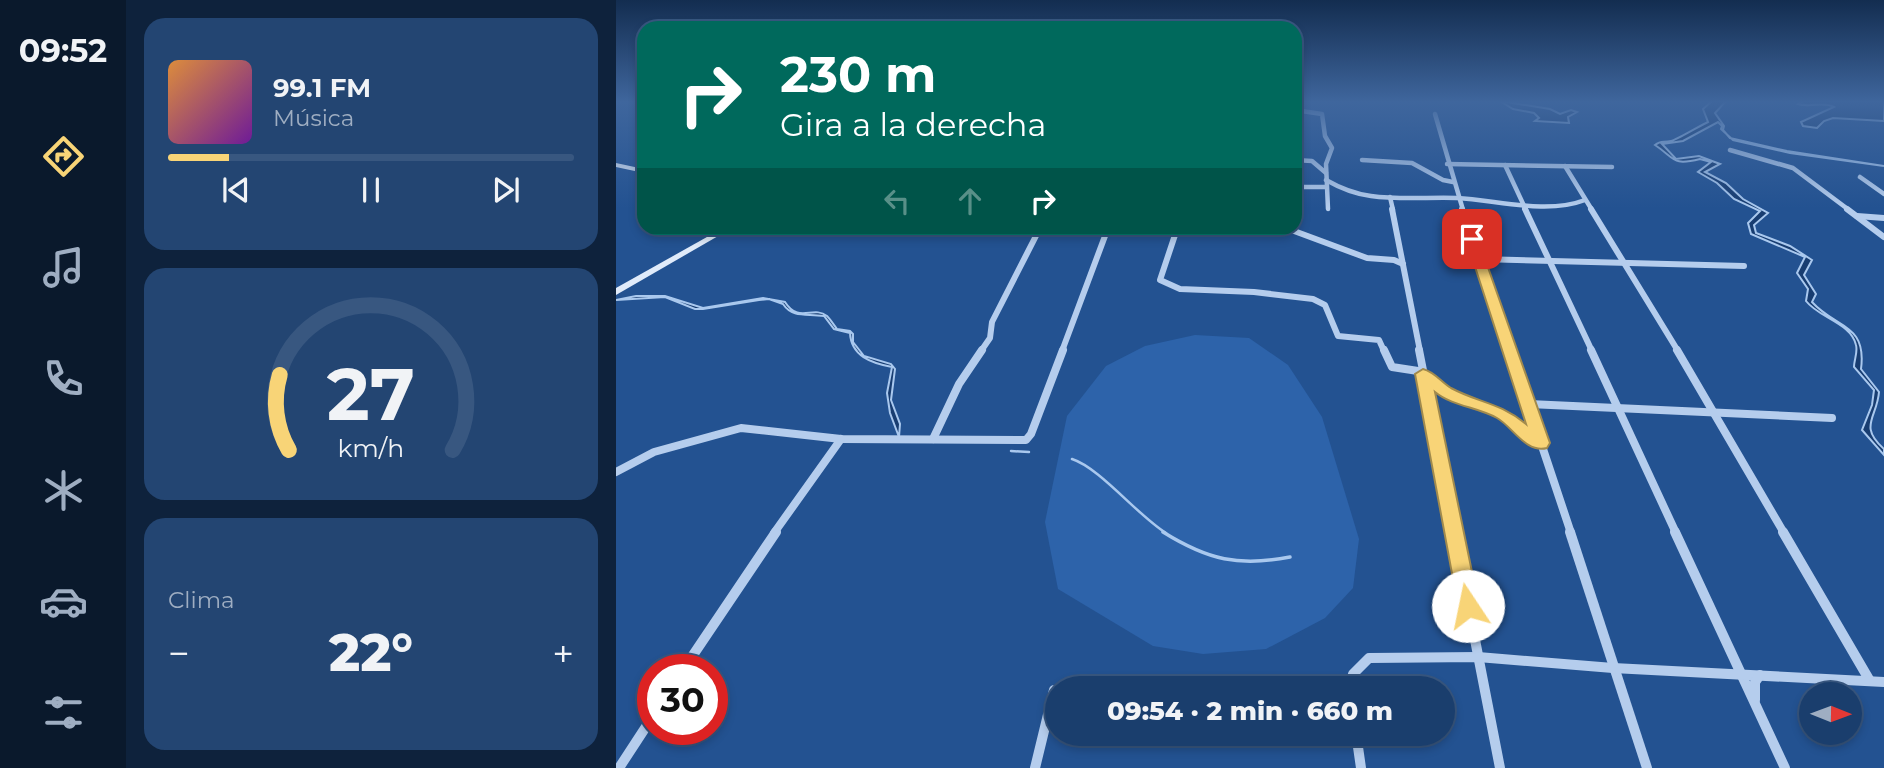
<!DOCTYPE html>
<html lang="es">
<meta charset="utf-8">
<style>
body{margin:0;font-family:Montserrat,sans-serif;background:#234572;color:#f1f3f6;height:100vh;display:flex;flex-direction:column;font-size:26px;white-space:nowrap}
*{box-sizing:border-box;margin:0}
p{font-size:23px;color:#9faec2}
.icon{flex:none;width:38px;height:38px;fill:none;stroke:currentColor;stroke-width:2;stroke-linecap:round;stroke-linejoin:round}
.map{position:relative;flex:1;overflow:hidden}
.drawer{display:flex;flex-direction:column;gap:18px;padding:18px;background:#0e223c;width:490px}
.drawer>*{flex:none}
.top-card{position:absolute;left:21px;top:21px;width:665px;height:214px;border-radius:21px;box-shadow:0 4px 10px #0003,0 0 0 2px #385780;background:#00695c;color:#fff;overflow:hidden}
.needle{width:46px;rotate:91deg}
.controls{position:absolute;left:1183px;top:682px;display:grid;gap:14px}
.controls a{display:grid;place-items:center;width:63px;height:63px;border-radius:50%;background:#1a3e6d;box-shadow:0 4px 10px #0003,0 0 0 2px #385780;font-size:35px}
.speed{position:absolute;left:21px;top:654px;display:flex;gap:14px;font-size:35px;font-weight:700;text-align:center}
.speed>*{display:grid;place-content:center;width:91px;height:91px;border-radius:50%;background:#1a3e6d;box-shadow:0 4px 10px #0003,0 0 0 2px #385780;line-height:1}
.speed .limit{border:10px solid #d22;background:#fff;color:#111}
.pin{position:absolute;display:grid;place-items:center;width:60px;height:60px;color:#fff;margin:-30px;border-radius:14px;box-shadow:0 4px 10px #0006}
.me{position:absolute;width:77px;margin:-38px;rotate:349deg;stroke-linejoin:round;filter:drop-shadow(0 0 5px #0008)}
.turn{display:flex;align-items:center;gap:24px;height:147px;padding:0 28px;font-size:32px}
.turn .icon{width:91px;height:91px;stroke-width:2.5}
.turn b{display:block;font-size:49px;line-height:60px}
.lanes{display:flex;align-items:center;height:66px;padding:0 28px;background:#0003;justify-content:center;gap:35px;direction:ltr}
.lanes .off{opacity:.35}
.big{font-size:52px;font-weight:800;line-height:1.1}
.drawer .card{flex:1;display:flex;flex-direction:column;justify-content:center;gap:10px;min-width:0;padding:0 24px;border-radius:21px;background:#234572}
.drawer .dial{align-items:center;gap:0}
.dial svg{height:182px;overflow:visible;fill:none;stroke:#385780;stroke-width:7;stroke-linecap:round;text-anchor:middle}
.dial text{fill:#f1f3f6;stroke:none}
.song{display:flex;align-items:center;gap:21px}
.cover{width:84px;height:84px;border-radius:10px;background:linear-gradient(135deg,hsl(30 70% 55%),hsl(280 70% 35%))}
.played{height:7px;border-radius:4px;background:linear-gradient(90deg,#f8d477 15%,#385780 15%)}
.keys{display:flex;justify-content:space-around;direction:ltr}
.heat{display:flex;justify-content:space-between;align-items:center;font-size:38px;direction:ltr}
.trip{position:absolute;left:429px;top:676px;width:410px;height:70px;border-radius:35px;background:#1a3e6d;box-shadow:0 4px 10px #0003,0 0 0 2px #385780;font-weight:800;line-height:70px;text-align:center}
main{display:flex;flex:1;min-height:0}
.menu{display:flex;flex-direction:column;width:126px;justify-content:space-around;align-items:center;background:#0a192c;color:#9faec2}
.menu .icon{width:49px;height:49px}
.menu .selected{color:#f8d477}
.menu b{font-size:32px;color:#f1f3f6}
.map>svg:first-child{display:block}
.green{fill:#2d63aa}
.water{fill:#183d71;stroke:#a9c8ee;stroke-width:2}
.lines{fill:none;stroke-linecap:round;stroke-linejoin:round}
.stream-far1{stroke:#a9c8ee;stroke-width:2.5}
.stream{stroke:#a9c8ee;stroke-width:3.5}
.street-far3{stroke:#b5cded;stroke-width:4.5}
.street-far2{stroke:#b5cded;stroke-width:6}
.street-far1{stroke:#b5cded;stroke-width:8}
.street{stroke:#b5cded;stroke-width:10}
.secondary{fill:#e0ebfa;fill-rule:evenodd}
.route{fill:#f8d477;stroke:#a18a4d;stroke-width:2}
</style>
<main>
<nav class="menu">
<b>09:52</b>
<svg class="icon selected" aria-label="directions" viewBox="0 0 24 24"><path d="M12 3l9 9-9 9-9-9zM9 14v-3h6M13 9l2 2-2 2"/></svg>
<svg class="icon" aria-label="music" viewBox="0 0 24 24"><path d="M9 18V5l10-2v13"/><circle cx="6" cy="18" r="3"/><circle cx="16" cy="16" r="3"/></svg>
<svg class="icon" aria-label="phone" viewBox="0 0 24 24"><path d="M5 4h4l2 5-3 2q2 4 5 5l2-3 5 2v4C11 20 4 13 5 4z"/></svg>
<svg class="icon" aria-label="climate" viewBox="0 0 24 24"><path d="M12 3v18M4 7l16 10M4 17L20 7"/></svg>
<svg class="icon" aria-label="car" viewBox="0 0 24 24"><path d="M5 17H2v-5l4-1 3-4h7l3 4 3 1v5h-3M9 17h6M6 11h13"/><circle cx="7" cy="17" r="2"/><circle cx="17" cy="17" r="2"/></svg>
<svg class="icon" aria-label="filters" viewBox="0 0 24 24"><path d="M4 7h16M4 17h16"/><circle cx="9" cy="7" r="2"/><circle cx="15" cy="17" r="2"/></svg>
</nav>
<section class="drawer">
<div class="card">
<div class="song"><i class="cover"></i><div><b>99.1 FM</b><p>Música</p></div></div>
<div class="played"></div>
<div class="keys"><svg class="icon" aria-label="previous" viewBox="0 0 24 24"><path d="M18 5L8 12l10 7zM5 5v14"/></svg><svg class="icon" aria-label="pause" viewBox="0 0 24 24"><path d="M8 5v14M16 5v14"/></svg><svg class="icon" aria-label="next" viewBox="0 0 24 24"><path d="M6 5l10 7-10 7zM19 5v14"/></svg></div>
</div>
<div class="card dial"><svg viewBox="0 0 100 80">
<path d="M14 69A42 42 0 1 1 86 69"/>
<path d="M14 69A42 42 0 0 1 10 36" stroke="#f8d477"/>
<text x="50" y="56" font-size="32" font-weight="700">27</text>
<text x="50" y="72" font-size="11">km/h</text>
</svg></div>
<div class="card"><p>Clima</p>
<div class="heat"><a>−</a><b class="big">22°</b><a>+</a></div>
</div>
</section>
<div class="map">
<svg width="1268" height="768" viewBox="0 0 1268 768">
<rect width="100%" height="100%" fill="#235291"/>
<polygon class="green" points="579,335 633,338 672,365 706,417 743,539 737,588 709,618 650,649 587,654 537,646 442,589 429,522 451,416 490,366 529,346"/>
<g class="water">
<polygon points="884,101 934,109 944,114 955,110 961,112 952,117 953,123 919,121 923,118 918,113 897,109"/>
<path d="M1096 101H1110L1099 113 1108 126 1107 130 1114 138 1171 151 1268 166 1174 153 1117 140 1105 129 1106 126 1102 122 1067 141 1046 144 1060 159 1083 156 1104 164 1089 172 1110 183 1127 199 1152 213 1138 225 1140 233 1174 246 1196 260 1188 275 1200 294 1196 302C1220 329 1251 323 1245 369L1263 392C1261 418 1242 426 1268 449V455L1246 430 1256 405 1258 390 1238 367C1238 360 1242 352 1240 345 1235 323 1203 318 1190 301L1192 289 1181 273 1189 257 1135 234 1132 223 1144 211 1118 199 1101 183 1082 172 1095 162 1084 159C1056 166 1060 159 1039 145 1045 140 1047 143 1055 141 1059 141 1085 125 1092 122L1087 109Z"/>
<path d="M1187 101H1268V121L1217 118 1208 121 1201 128 1187 126 1185 122 1218 107C1207 101 1195 108 1182 104Z"/>
<path d="M20 296H49L87 308 147 298 169 302C183 324 197 305 211 316 214 319 218 325 221 329L234 331 237 334V342L248 356 275 364 279 369 275 400 284 424 283 437 274 413 271 393 276 367C255 363 235 356 234 333L218 329 208 316C192 313 177 319 167 304L153 299 143 300 87 309H79L49 297 0 300Z"/>
</g>
<g class="lines">
<g class="stream-far1">
<polyline points="395,451 413,452"/>
<path d="M456 459C484 468 521 515 550 533"/>
</g>
<path class="stream" d="M547 532C592 560 623 567 674 557"/>
<g class="street-far3">
<polyline points="679,110 706,114 709,136 716,148 710,164 712,209"/>
<polyline points="819,114 847,210"/>
<polyline points="1114,150 1177,168 1233,210"/>
<polyline points="679,160 696,161 710,173"/>
<polyline points="746,160 796,163 827,180 837,182"/>
<polyline points="831,164 996,167"/>
<polyline points="889,165 910,210"/>
<polyline points="949,166 976,210"/>
<polyline points="1244,177 1268,194"/>
<path d="M710 180C724 188 739 194 755 196 783 200 813 197 841 198 881 200 930 215 969 200"/>
<polyline points="679,187 709,187"/>
<polyline points="774,197 777,210"/>
</g>
<g class="street-far2">
<polyline points="776,209 804,351"/>
<polyline points="846,209 895,351"/>
<polyline points="909,209 976,351"/>
<polyline points="975,209 1062,351"/>
<polyline points="1231,209 1268,237"/>
<polyline points="1241,216 1268,218"/>
<polyline points="556,228 560,232 544,280 564,289 638,292 697,299 709,305 722,336 763,340 768,351"/>
<polyline points="670,228 751,258 778,260 787,264"/>
<polyline points="863,259 1128,266"/>
<polyline points="365,351 374,338 376,322 424,228"/>
<polyline points="446,351 492,228"/>
</g>
<g class="street-far1">
<polyline points="768,350 776,367 802,371 828,391 887,414 918,441 925,443"/>
<polyline points="803,350 839,533"/>
<polyline points="894,350 955,533"/>
<polyline points="975,350 1060,533"/>
<polyline points="1061,350 1168,533"/>
<polyline points="913,404 1216,418"/>
<polyline points="317,439 343,384 366,350"/>
<polyline points="0,472 38,452 125,428 225,439 410,440 415,434 447,350"/>
<polyline points="158,533 225,439"/>
</g>
<g class="street">
<polyline points="838,532 884,768"/>
<polyline points="954,532 1031,768"/>
<polyline points="1059,532 1169,768"/>
<polyline points="1167,532 1254,681"/>
<polyline points="67,670 160,532"/>
<polyline points="734,688 737,674 753,658 862,657 997,668 1268,682"/>
<polyline points="1139,700 1139,682 1144,675"/>
<polyline points="740,733 745,768"/>
<polyline points="3,768 37,716"/>
<polyline points="419,768 438,690"/>
</g>
<g class="secondary">
<polygon points="0,163 28,169 28,173 0,167"/>
<polygon points="107,228 116,228 0,295 0,288"/>
</g>
</g>
<linearGradient id="sky" x2="0" y2="1"><stop stop-color="#132d50"/><stop offset="0.49" stop-color="#3f669d"/><stop offset="1" stop-color="#3f669d" stop-opacity="0"/></linearGradient>
<rect width="1268" height="208" fill="url(#sky)"/>
<path class="route" d="M856 235 862 239 934 443 931 448C910 454 897 427 881 418 861 407 836 406 819 392L863 606 860 613 852 616 845 613 842 606 799 374 807 369C819 372 825 382 835 388 863 403 883 402 910 424L850 239Z"/>
</svg>
<div class="controls">
<a><svg class="needle" viewBox="-14 -14 28 28"><path d="M0-13l5 13h-10z" fill="#e53935"/><path d="M0 13l5-13h-10z" fill="#9faec2"/></svg></a>
</div>
<div class="speed"><div class="limit">30</div></div>
<div class="pin" style="left:856px;top:239px;background:#d93025"><svg class="icon" aria-label="arrive" viewBox="0 0 24 24"><path d="M6 21V4h12l-3 4 3 4H6"/></svg></div>
<svg class="me" style="left:852px;top:606px" viewBox="-20 -20 40 40"><circle r="19" fill="#fff"/><path d="M0-13L10 11 0 6-10 11z" fill="#f8d477"/></svg>
<div class="trip">09:54 · 2 min · 660 m</div>
<div class="top-card">
<div class="turn"><svg class="icon" aria-label="right" viewBox="0 0 24 24"><path d="M7 20v-9h11M14 6l5 5-5 5"/></svg><div><b>230 m</b>Gira a la derecha</div></div>
<div class="lanes"><svg class="icon off" aria-label="left" viewBox="0 0 24 24"><path d="M17 20v-9H6M10 6l-5 5 5 5"/></svg><svg class="icon off" aria-label="ahead" viewBox="0 0 24 24"><path d="M12 20V5M6 11l6-6 6 6"/></svg><svg class="icon" aria-label="right" viewBox="0 0 24 24"><path d="M7 20v-9h11M14 6l5 5-5 5"/></svg></div>
</div>
</div>
</main>
